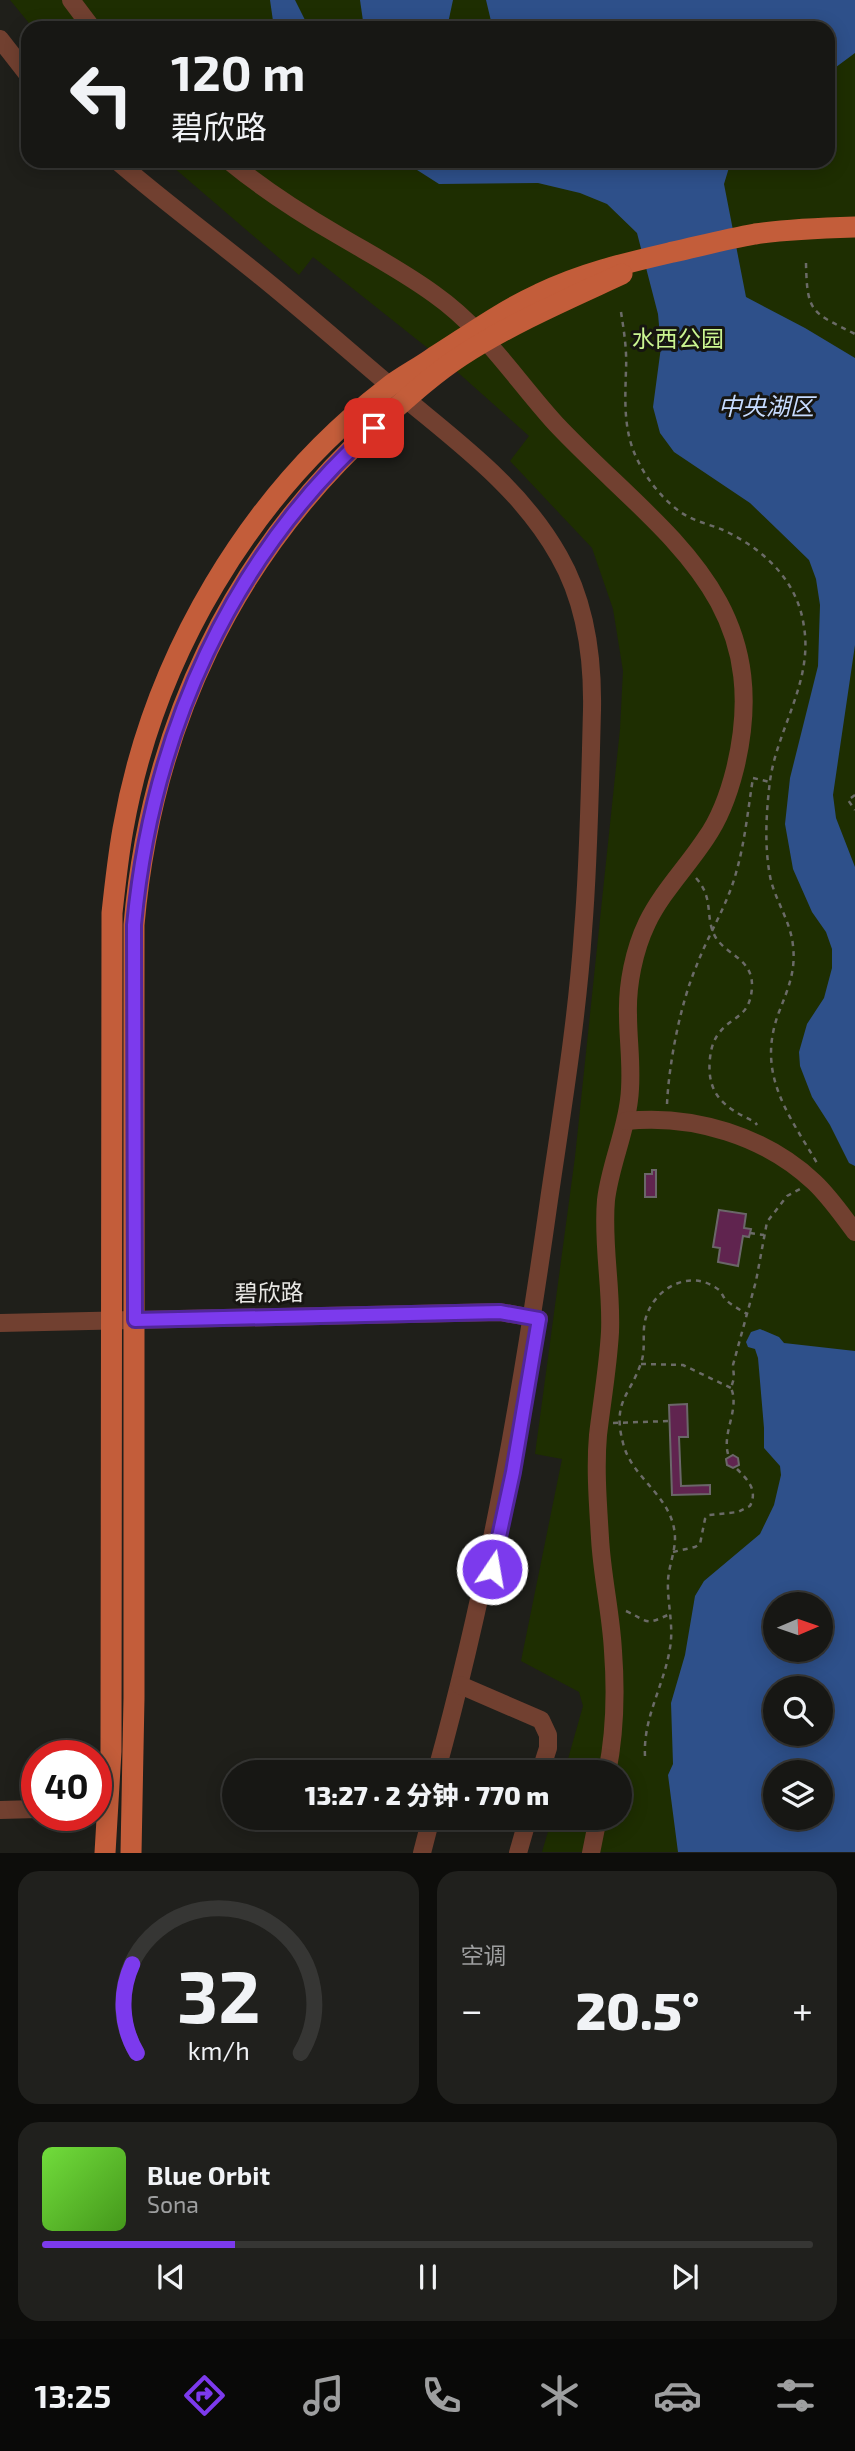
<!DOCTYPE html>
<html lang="zh">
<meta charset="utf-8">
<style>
body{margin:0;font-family:"Exo 2","Noto Sans SC",sans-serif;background:#20201d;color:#f1f3f6;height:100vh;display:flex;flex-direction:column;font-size:26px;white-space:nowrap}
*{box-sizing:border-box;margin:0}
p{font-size:23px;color:#9e9fa0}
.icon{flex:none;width:38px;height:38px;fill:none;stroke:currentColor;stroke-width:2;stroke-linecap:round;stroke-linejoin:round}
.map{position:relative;height:1853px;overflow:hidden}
.sheet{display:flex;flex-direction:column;gap:18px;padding:18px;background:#0d0d0b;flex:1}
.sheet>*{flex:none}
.guide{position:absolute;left:21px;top:21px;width:814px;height:147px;border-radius:21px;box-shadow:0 4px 18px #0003,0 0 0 2px #363634;background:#171714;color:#f1f3f6;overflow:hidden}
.needle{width:46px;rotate:88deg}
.fabs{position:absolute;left:763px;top:1592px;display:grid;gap:14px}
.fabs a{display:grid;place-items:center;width:70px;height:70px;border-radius:50%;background:#171714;box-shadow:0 4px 18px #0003,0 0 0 2px #363634;font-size:35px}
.speed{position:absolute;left:21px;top:1740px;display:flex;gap:14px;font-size:35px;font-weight:700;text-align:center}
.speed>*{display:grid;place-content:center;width:91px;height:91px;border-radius:50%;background:#171714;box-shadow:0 4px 18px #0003,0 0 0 2px #363634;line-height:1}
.speed .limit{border:10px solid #d22;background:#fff;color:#111}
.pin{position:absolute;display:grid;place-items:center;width:60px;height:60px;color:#fff;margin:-30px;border-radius:14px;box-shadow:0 4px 10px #0006}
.me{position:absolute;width:77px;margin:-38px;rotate:12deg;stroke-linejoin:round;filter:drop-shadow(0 0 5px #0008)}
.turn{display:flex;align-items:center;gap:24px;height:147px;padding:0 35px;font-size:32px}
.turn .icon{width:91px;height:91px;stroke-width:2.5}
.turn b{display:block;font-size:49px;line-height:60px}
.big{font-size:52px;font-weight:800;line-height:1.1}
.sheet .card{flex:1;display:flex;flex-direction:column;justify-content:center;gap:10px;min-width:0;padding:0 24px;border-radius:21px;background:#20201d}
.sheet .dial{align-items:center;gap:0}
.dial svg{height:182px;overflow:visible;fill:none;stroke:#363634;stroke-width:7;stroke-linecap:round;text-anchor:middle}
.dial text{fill:#f1f3f6;stroke:none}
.song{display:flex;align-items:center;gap:21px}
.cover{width:84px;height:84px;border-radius:10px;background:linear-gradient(135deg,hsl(100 70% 55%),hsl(100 70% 35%))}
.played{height:7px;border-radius:4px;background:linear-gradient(90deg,#7c3aed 25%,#363634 25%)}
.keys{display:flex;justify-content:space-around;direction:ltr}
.heat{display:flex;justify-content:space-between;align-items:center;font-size:38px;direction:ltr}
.sheet .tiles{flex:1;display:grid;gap:18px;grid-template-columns:1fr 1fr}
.card:last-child{grid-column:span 2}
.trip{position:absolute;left:222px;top:1760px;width:410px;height:70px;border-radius:35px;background:#171714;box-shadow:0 4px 18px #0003,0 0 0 2px #363634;font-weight:800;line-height:70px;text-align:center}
.tabs{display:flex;height:112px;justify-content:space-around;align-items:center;background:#090908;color:#9e9fa0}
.tabs .icon{width:49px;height:49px}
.tabs .on{color:#7c3aed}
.tabs b{font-size:32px;color:#f1f3f6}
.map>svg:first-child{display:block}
.green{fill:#1e2e01;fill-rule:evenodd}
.water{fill:#2e508a;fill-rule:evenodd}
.building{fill:#60244f;stroke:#6b6669;stroke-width:2}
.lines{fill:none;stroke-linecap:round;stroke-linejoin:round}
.path{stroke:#6b6b67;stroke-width:2.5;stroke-dasharray:5 5;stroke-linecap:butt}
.minor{stroke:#714030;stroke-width:18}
.major{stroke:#c35d3a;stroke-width:21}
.route-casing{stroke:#51269a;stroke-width:18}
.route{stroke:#7c3aed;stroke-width:12}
.labels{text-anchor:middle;stroke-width:6;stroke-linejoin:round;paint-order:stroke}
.park-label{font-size:23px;fill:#caf591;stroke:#161511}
.street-label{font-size:23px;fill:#e8e7e4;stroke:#161511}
.water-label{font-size:24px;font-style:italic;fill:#c6dbfe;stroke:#161511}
</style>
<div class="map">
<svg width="855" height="1853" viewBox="0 0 855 1853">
<rect width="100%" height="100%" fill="#1f1f1a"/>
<path class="green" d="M10 0H855V1852H542L552 1818H620V1773H564L583 1706 579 1692 521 1661 562 1459 535 1454 575 1157 620 729 623 671 613 609 592 548 510 461 529 436 454 369 313 257 299 275 166 161H828V28H33ZM775 1605H821V1650H775ZM775 1689H821V1734H775ZM775 1773H821V1818H775Z"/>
<g class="water">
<polygon points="270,0 295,0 307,24 336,28 274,28"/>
<polygon points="360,0 453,0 447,28 364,28"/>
<polygon points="486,0 855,0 855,53 828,73 828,28 490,28 491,21"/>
<polygon points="403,161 731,161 724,184 746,297 805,328 855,358 855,645 833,795 836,818 855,867 855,1166 849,1163 830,1125 812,1097 800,1066 799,1052 807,1024 824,998 832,968 832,949 826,932 812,912 793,869 785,824 790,778 818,666 820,605 816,579 809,560 750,503 674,452 660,433 653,407 661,347 658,314 637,233 607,204 580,193 538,183 439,184"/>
<path d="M760 1329 779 1337 784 1343 855 1351V1852H678L668 1775 673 1764 671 1703 685 1655 695 1596 704 1581 760 1534 774 1505 781 1475 780 1466 764 1448V1428L758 1358 755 1349 748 1347 746 1342 751 1332ZM775 1605H821V1650H775ZM775 1689H821V1734H775ZM775 1773H821V1818H775Z"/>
</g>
<g class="building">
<polygon points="652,1170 656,1170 656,1197 645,1197 645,1174 652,1174"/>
<polygon points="719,1210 746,1214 744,1228 751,1229 749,1237 743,1236 738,1266 718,1262 720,1248 713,1247"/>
<polygon points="687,1404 688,1437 679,1437 681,1486 710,1485 710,1494 672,1495 669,1405"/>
<polygon points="733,1455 738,1458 739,1465 733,1468 727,1465 726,1459"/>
</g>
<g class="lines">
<g class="path">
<path d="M806 263C807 314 812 312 855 334"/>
<path d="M621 312C624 331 627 350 626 370 625 402 623 433 639 463 648 481 663 499 679 511 692 521 709 524 723 530 764 549 798 581 804 627 813 682 777 729 770 781 766 813 764 849 771 881 777 903 791 923 793 946 796 971 788 989 779 1012 756 1073 787 1112 817 1163"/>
<polyline points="753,778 770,782"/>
<polyline points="855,795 848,800 855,810"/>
<path d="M696 878C715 899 704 918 716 938 728 956 753 959 752 987 750 1018 733 1015 719 1033 713 1041 711 1049 710 1058 706 1095 725 1108 755 1122L757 1125"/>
<path d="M667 1104C669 1063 680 1005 696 967 708 935 727 906 736 873 745 842 748 809 753 778"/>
<polyline points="750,1233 764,1235"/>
<polyline points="641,1364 683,1365 731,1388"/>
<polyline points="613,1423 669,1421"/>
<path d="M728 1454C722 1432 740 1409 731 1388L734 1378 733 1365 756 1281 767 1222 787 1196 800 1189"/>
<path d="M673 1552 695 1547 700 1544 705 1519 709 1515 738 1512 750 1506C758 1490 748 1480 737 1469"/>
<path d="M626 1611C650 1622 644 1626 670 1614"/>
<path d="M645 1756C643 1717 664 1686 670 1648 674 1625 667 1603 668 1580 669 1566 675 1552 675 1538 674 1496 632 1480 623 1443 612 1401 630 1396 641 1363 646 1349 642 1334 645 1321 652 1289 690 1267 719 1290 721 1292 723 1296 725 1299 731 1305 739 1309 747 1314"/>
</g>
<g class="minor">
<polyline points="71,0 92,28"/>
<polyline points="0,39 28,75"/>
<path d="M117 161C161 199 208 234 254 271 299 307 343 346 388 384 450 437 518 483 559 556 586 603 593 656 592 710 590 783 589 858 583 931 577 1021 562 1111 549 1200 522 1393 488 1585 436 1773"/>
<path d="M229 161C263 189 300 213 338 235 370 254 404 272 434 294 485 330 515 379 556 424 659 533 777 596 735 769 729 793 720 818 706 838 687 867 662 892 647 923 634 950 627 985 628 1015 628 1043 633 1071 629 1100 625 1134 610 1166 606 1200 602 1244 612 1288 610 1332 608 1367 602 1401 598 1435 595 1469 598 1505 600 1538 602 1576 611 1613 613 1651 616 1691 615 1733 607 1773"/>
<path d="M626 1121C693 1114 765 1136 814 1182 830 1197 842 1215 855 1232"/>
<polyline points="0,1323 500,1312 539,1319"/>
<polyline points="460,1685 541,1720 548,1735 548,1748 540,1773"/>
<polyline points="0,1810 37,1809"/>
<polyline points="422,1853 431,1818"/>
<polyline points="518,1853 528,1818"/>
<polyline points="591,1853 598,1818"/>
</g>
<g class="major">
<path d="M105 1853 111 1751 112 913C115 885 118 857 123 829 153 658 249 494 387 388 402 376 419 368 434 357 469 335 502 311 539 294 582 273 626 263 673 252 700 246 727 239 755 234 788 229 821 228 855 227"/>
<path d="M131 1853 134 1698V925C151 729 232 555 379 423 405 400 432 375 461 356 512 323 568 299 622 274"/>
</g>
</g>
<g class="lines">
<g class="route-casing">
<path id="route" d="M374 428C230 557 152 734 134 925L135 1320 500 1312 539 1319 513 1472 492 1569"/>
</g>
<use href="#route" class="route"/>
</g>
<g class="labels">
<g class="park-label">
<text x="678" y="347">水西公园</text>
</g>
<g class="street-label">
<text transform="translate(269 1293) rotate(-1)" y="8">碧欣路</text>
</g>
<g class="water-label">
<text x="766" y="415">中央湖区</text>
</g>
</g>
</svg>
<div class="fabs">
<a><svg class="needle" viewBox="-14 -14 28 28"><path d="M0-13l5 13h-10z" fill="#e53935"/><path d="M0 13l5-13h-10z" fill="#9e9fa0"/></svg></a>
<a><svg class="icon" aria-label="search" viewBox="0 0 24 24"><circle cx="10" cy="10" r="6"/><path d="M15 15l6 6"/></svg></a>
<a><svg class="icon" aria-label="layers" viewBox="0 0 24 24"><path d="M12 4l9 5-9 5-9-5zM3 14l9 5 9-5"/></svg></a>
</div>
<div class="speed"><div class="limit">40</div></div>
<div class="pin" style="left:374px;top:428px;background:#d93025"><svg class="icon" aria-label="arrive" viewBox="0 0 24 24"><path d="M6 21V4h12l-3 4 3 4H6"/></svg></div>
<svg class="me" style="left:492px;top:1569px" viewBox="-20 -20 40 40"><circle r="17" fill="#7c3aed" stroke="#fff" stroke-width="3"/><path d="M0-11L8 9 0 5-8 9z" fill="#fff"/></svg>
<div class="trip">13:27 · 2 分钟 · 770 m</div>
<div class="guide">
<div class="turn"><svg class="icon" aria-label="left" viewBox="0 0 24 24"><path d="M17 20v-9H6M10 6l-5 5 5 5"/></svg><div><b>120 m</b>碧欣路</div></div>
</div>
</div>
<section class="sheet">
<div class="tiles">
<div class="card dial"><svg viewBox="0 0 100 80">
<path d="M14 69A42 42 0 1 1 86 69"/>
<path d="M14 69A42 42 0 0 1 12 30" stroke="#7c3aed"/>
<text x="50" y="56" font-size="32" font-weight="700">32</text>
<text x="50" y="72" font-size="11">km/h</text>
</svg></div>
<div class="card"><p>空调</p>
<div class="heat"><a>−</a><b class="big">20.5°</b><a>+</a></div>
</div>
<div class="card">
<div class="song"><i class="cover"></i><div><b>Blue Orbit</b><p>Sona</p></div></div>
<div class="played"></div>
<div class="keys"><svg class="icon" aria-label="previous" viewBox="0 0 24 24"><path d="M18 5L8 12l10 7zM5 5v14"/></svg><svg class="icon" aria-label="pause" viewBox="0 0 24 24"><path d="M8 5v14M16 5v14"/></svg><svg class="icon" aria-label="next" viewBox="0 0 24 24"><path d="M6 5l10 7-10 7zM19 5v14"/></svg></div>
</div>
</div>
</section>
<nav class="tabs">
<b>13:25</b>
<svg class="icon on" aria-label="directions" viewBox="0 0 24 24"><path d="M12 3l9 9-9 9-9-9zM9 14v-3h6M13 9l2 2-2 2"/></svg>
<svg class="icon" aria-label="music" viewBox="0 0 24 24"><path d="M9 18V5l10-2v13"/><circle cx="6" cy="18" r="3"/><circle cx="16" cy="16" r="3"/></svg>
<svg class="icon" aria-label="phone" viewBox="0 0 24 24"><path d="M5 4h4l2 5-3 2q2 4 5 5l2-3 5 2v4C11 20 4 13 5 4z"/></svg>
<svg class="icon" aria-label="climate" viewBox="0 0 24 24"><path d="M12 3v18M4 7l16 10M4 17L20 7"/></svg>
<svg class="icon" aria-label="car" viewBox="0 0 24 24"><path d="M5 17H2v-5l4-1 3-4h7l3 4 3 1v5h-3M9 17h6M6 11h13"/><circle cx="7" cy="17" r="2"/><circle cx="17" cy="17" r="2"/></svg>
<svg class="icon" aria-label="filters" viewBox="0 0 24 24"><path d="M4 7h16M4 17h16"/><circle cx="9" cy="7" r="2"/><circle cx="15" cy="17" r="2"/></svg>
</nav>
